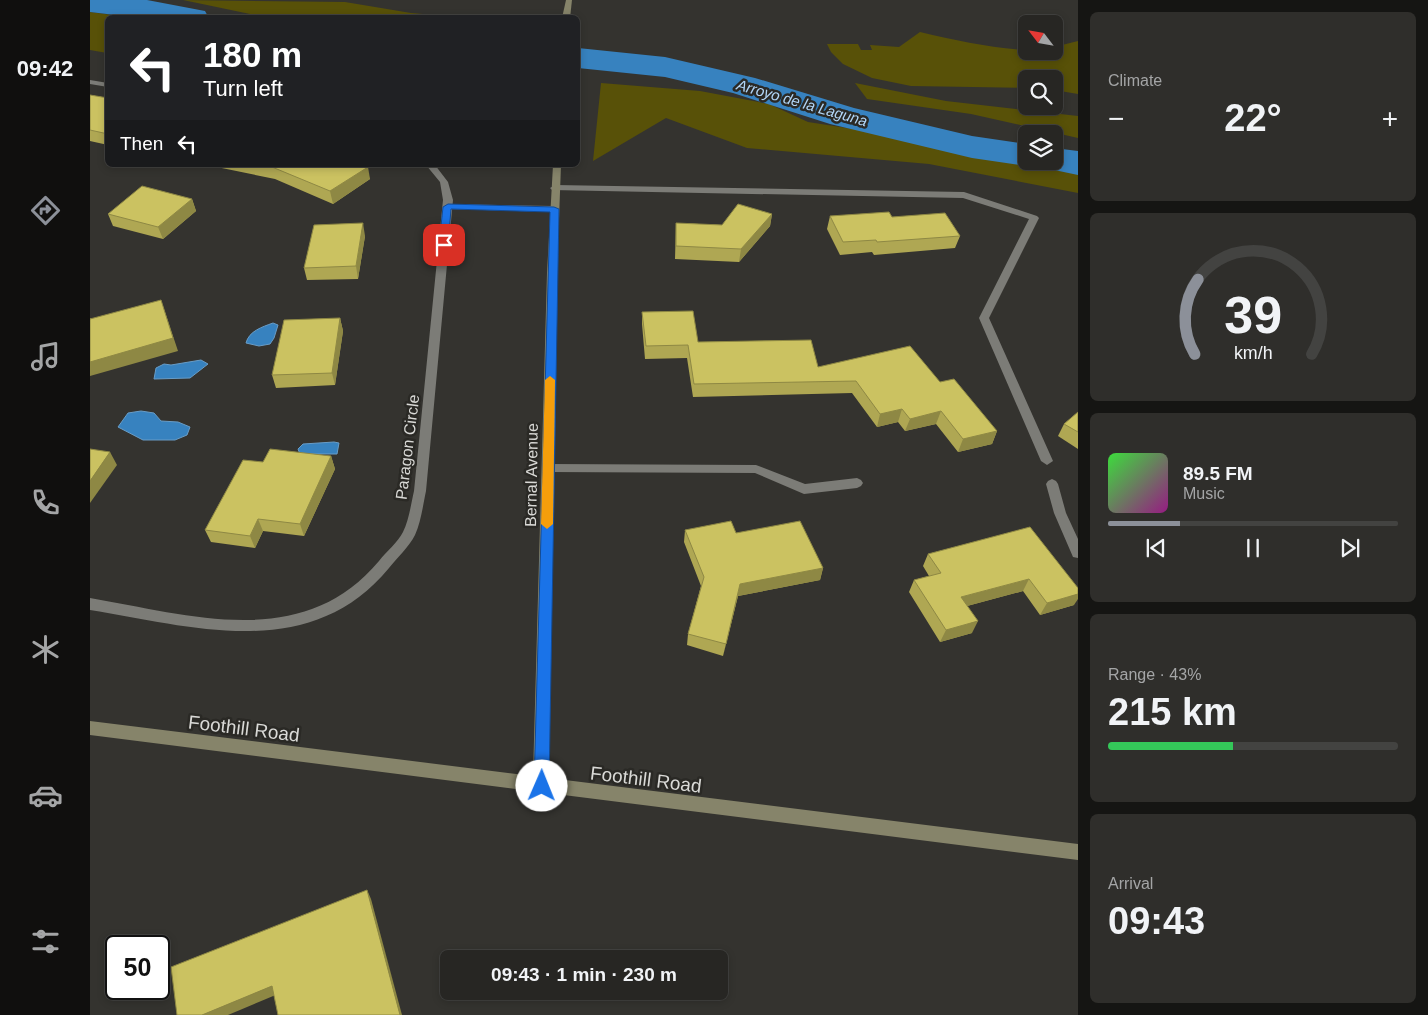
<!DOCTYPE html>
<meta charset="utf-8">
<style>
body{margin:0;font-family:Arial,sans-serif;background:#2f2e2b;color:#f1f3f6;height:100vh;display:flex;flex-direction:column;font-size:19px;white-space:nowrap}
*{box-sizing:border-box;margin:0}
p{font-size:16px;color:#a4a5a6}
.icon{flex:none;width:28px;height:28px;fill:none;stroke:currentColor;stroke-width:2;stroke-linecap:round;stroke-linejoin:round}
.map{position:relative;flex:1;overflow:hidden}
.sheet{display:flex;flex-direction:column;gap:12px;padding:12px;background:#151513;width:350px}
.sheet>*{flex:none}
.guide{position:absolute;left:15px;top:15px;width:475px;height:152px;border-radius:8px;box-shadow:0 2px 8px #0003,0 0 0 1px #434341;background:#202124;color:#fff;overflow:hidden}
.needle{width:32px;rotate:301deg}
.tools{position:absolute;left:928px;top:15px;display:grid;gap:10px}
.tools a{display:grid;place-items:center;width:45px;height:45px;border-radius:8px;background:#272623;box-shadow:0 2px 8px #0003,0 0 0 1px #434341;font-size:25px}
.speed{position:absolute;left:15px;top:935px;display:flex;gap:10px;font-size:25px;font-weight:700;text-align:center}
.speed>*{display:grid;place-content:center;width:65px;height:65px;border-radius:50%;background:#272623;box-shadow:0 2px 8px #0003,0 0 0 1px #434341;line-height:1}
.speed .limit{border:2px solid #111;border-radius:8px;background:#fff;color:#111}
.pin{position:absolute;display:grid;place-items:center;width:42px;height:42px;color:#fff;margin:-21px;border-radius:10px;box-shadow:0 2px 8px #0006}
.me{position:absolute;width:55px;margin:-28px;rotate:1deg;stroke-linejoin:round;filter:drop-shadow(0 0 4px #0008)}
.turn{display:flex;align-items:center;gap:18px;height:105px;padding:0 15px;font-size:22px}
.turn .icon{width:65px;height:65px;stroke-width:2.5}
.turn b{display:block;font-size:35px;line-height:42px}
.then{display:flex;align-items:center;height:48px;padding:0 15px;background:#0003;gap:10px;font-size:19px}
.big{font-size:38px;font-weight:700;line-height:1.1}
.sheet .card{flex:1;display:flex;flex-direction:column;justify-content:center;gap:8px;min-width:0;padding:0 18px;border-radius:8px;background:#2f2e2b}
.sheet .dial{align-items:center;gap:0}
.dial svg{height:130px;overflow:visible;fill:none;stroke:#434341;stroke-width:7;stroke-linecap:round;text-anchor:middle}
.dial text{fill:#f1f3f6;stroke:none}
.song{display:flex;align-items:center;gap:15px}
.cover{width:60px;height:60px;border-radius:8px;background:linear-gradient(135deg,hsl(120 70% 55%),hsl(310 70% 35%))}
.played{height:5px;border-radius:2px;background:linear-gradient(90deg,#8c9099 25%,#434341 25%)}
.keys{display:flex;justify-content:space-around;direction:ltr}
.heat{display:flex;justify-content:space-between;align-items:center;font-size:28px;direction:ltr}
.charge{height:8px;border-radius:4px;background:linear-gradient(90deg,#34c759 43%,#434341 0)}
.trip{position:absolute;left:350px;top:950px;width:288px;height:50px;border-radius:8px;background:#272623;box-shadow:0 2px 8px #0003,0 0 0 1px #434341;font-weight:700;line-height:50px;text-align:center}
main{display:flex;flex:1;min-height:0}
.dock{display:flex;flex-direction:column;width:90px;justify-content:space-around;align-items:center;background:#100f0e;color:#a4a5a6}
.dock .icon{width:35px;height:35px}
.dock .on{color:#8c9099}
.dock b{font-size:22px;color:#f1f3f6}
.map>svg:first-child{display:block}
.green{fill:#585108}
.water{fill:#3782bf;stroke:#689cc6}
.lines{fill:none;stroke-linecap:round;stroke-linejoin:round}
.river{fill:#3782bf;fill-rule:evenodd}
.service{fill:#7c7c77;fill-rule:evenodd}
.minor{fill:#7c7c77;fill-rule:evenodd}
.secondary{fill:#86846a;fill-rule:evenodd}
.wall{fill:#afa753}
.shaded-wall{fill:#8e8844}
.building{fill:#cbc261;stroke:#8e8844}
.route{fill:#1a73e8;stroke:#114b97}
.slow{fill:#f59e0b}
.labels{text-anchor:middle;stroke-width:5;stroke-linejoin:round;paint-order:stroke}
.far-water-label{font-size:15px;font-style:italic;fill:#b1d5f6;stroke:#2a2925}
.street-label{font-size:16px;fill:#d9d9d6;stroke:#2a2925}
.near-street-label{font-size:19px;fill:#d9d9d6;stroke:#2a2925}
</style>
<main>
<nav class="dock">
<b>09:42</b>
<svg class="icon on" aria-label="directions" viewBox="0 0 24 24"><path d="M12 3l9 9-9 9-9-9zM9 14v-3h6M13 9l2 2-2 2"/></svg>
<svg class="icon" aria-label="music" viewBox="0 0 24 24"><path d="M9 18V5l10-2v13"/><circle cx="6" cy="18" r="3"/><circle cx="16" cy="16" r="3"/></svg>
<svg class="icon" aria-label="phone" viewBox="0 0 24 24"><path d="M5 4h4l2 5-3 2q2 4 5 5l2-3 5 2v4C11 20 4 13 5 4z"/></svg>
<svg class="icon" aria-label="climate" viewBox="0 0 24 24"><path d="M12 3v18M4 7l16 10M4 17L20 7"/></svg>
<svg class="icon" aria-label="car" viewBox="0 0 24 24"><path d="M5 17H2v-5l4-1 3-4h7l3 4 3 1v5h-3M9 17h6M6 11h13"/><circle cx="7" cy="17" r="2"/><circle cx="17" cy="17" r="2"/></svg>
<svg class="icon" aria-label="filters" viewBox="0 0 24 24"><path d="M4 7h16M4 17h16"/><circle cx="9" cy="7" r="2"/><circle cx="15" cy="17" r="2"/></svg>
</nav>
<div class="map">
<svg width="988" height="1015" viewBox="0 0 988 1015">
<rect width="100%" height="100%" fill="#34332f"/>
<g class="green">
<polygon points="93,0 255,2 321,13 369,17 175,17"/>
<polygon points="0,12 37,17 18,18 17,53 0,50"/>
<path d="M830 32C876 43 917 51 964 51V47L988 41V94L964 90V79H936V88L821 86 782 78 753 64 741 52 737 44H768L771 50H782L780 45 809 47Z"/>
<polygon points="511,83 610,91 679,104 718,122 770,130 875,154 988,171 988,193 839,164 657,148 576,118 503,161"/>
<polygon points="765,83 856,101 988,116 988,138 881,114 777,99"/>
</g>
<g class="water">
<path d="M183 323 188 325 184 338 180 344 169 346 156 343C159 331 172 327 183 323Z"/>
<polygon points="111,360 118,364 100,378 64,379 66,368 74,364 81,365"/>
<polygon points="51,411 64,413 71,421 88,422 100,427 97,435 85,440 53,440 28,427 38,413"/>
<polygon points="244,442 249,443 247,454 210,454 208,449 213,444"/>
</g>
<g class="lines">
<g class="river">
<polygon points="0,0 57,0 115,11 119,18 50,18 0,12"/>
<polygon points="488,48 575,57 665,78 764,108 882,136 936,144 936,161 964,161 964,148 988,151 988,175 950,167 948,163 936,166 882,158 740,124 643,93 575,77 488,68"/>
</g>
<g class="service">
<polygon points="465,185 874,192 947,216 949,218 899,318 963,461 957,465 951,461 889,318 939,219 873,198 462,190 460,188"/>
<polygon points="358,204 464,206 469,209 464,212 355,209 353,207"/>
<polygon points="458,464 666,465 715,484 767,478 771,480 773,483 771,486 767,488 714,494 665,473 458,472 452,468"/>
<polygon points="962,479 966,481 968,484 976,513 988,539 988,558 983,557 964,513 956,484 958,481"/>
</g>
<g class="minor">
<polygon points="0,80 18,83 18,87 0,84"/>
<path d="M336 165H345L358 182 363 200 336 491C333 505 331 522 325 535 319 547 307 558 299 568 221 663 104 627 0 610V598C100 615 213 652 289 561 296 552 308 542 313 532 319 520 321 504 324 491L353 200 350 182Z"/>
</g>
<g class="secondary">
<polygon points="476,0 482,0 480,18 472,18"/>
<polygon points="463,165 471,165 467,273 459,778 988,844 988,860 0,735 0,721 443,776 457,273"/>
</g>
</g>
<g class="wall">
<polygon points="0,95 18,98 18,145 0,141"/>
<polygon points="117,165 272,165 280,179 243,204 185,179"/>
<polygon points="102,199 106,211 73,239 23,226 18,214"/>
<polygon points="682,214 680,226 649,262 585,259 586,223 632,225"/>
<polygon points="740,216 802,217 870,236 865,248 784,255 782,252 750,255 737,229"/>
<polygon points="275,236 268,279 217,280 214,268"/>
<polygon points="552,312 608,342 728,367 850,382 907,431 902,444 868,452 846,424 815,431 808,422 787,427 762,393 603,397 597,358 555,359 552,324"/>
<polygon points="250,318 253,331 245,385 186,388 182,375"/>
<polygon points="988,412 988,449 968,436 974,424"/>
<polygon points="241,456 245,469 214,536 173,531 165,548 121,542 115,530 173,462"/>
<polygon points="940,527 984,605 950,615 933,591 877,606 882,633 850,642 819,592 824,580 839,576 833,566 838,554"/>
<polygon points="595,530 646,533 733,568 730,580 648,596 633,656 597,645 598,634 611,586 594,542"/>
</g>
<g class="shaded-wall">
<polygon points="278,167 280,179 243,204 240,191"/>
<polygon points="102,199 106,211 73,239 68,227"/>
<polygon points="682,214 680,226 649,262 651,249"/>
<polygon points="273,223 275,236 268,279 266,266"/>
<polygon points="71,300 88,351 0,376 0,362"/>
<polygon points="250,318 253,331 245,385 242,373"/>
<polygon points="812,409 808,422 787,427 790,414"/>
<polygon points="851,411 846,424 815,431 820,419"/>
<polygon points="907,431 902,444 868,452 873,439"/>
<polygon points="20,452 27,465 0,503 0,481"/>
<polygon points="241,456 245,469 214,536 210,524"/>
<polygon points="168,519 173,531 165,548 160,536"/>
<polygon points="733,568 730,580 648,596 633,656 650,584"/>
<polygon points="939,579 933,591 866,609 871,597"/>
<polygon points="988,594 988,599 984,605 950,615 957,603"/>
<polygon points="888,621 882,633 850,642 856,630"/>
<polygon points="277,890 281,899 312,1015 310,1015"/>
<polygon points="182,986 188,994 138,1015 112,1015"/>
</g>
<g class="building">
<polygon points="0,95 18,98 18,134 0,130"/>
<polygon points="174,165 272,165 278,167 240,191 182,167"/>
<polygon points="52,186 102,199 68,227 18,214"/>
<polygon points="648,204 682,214 651,249 586,246 586,223 632,225"/>
<polygon points="799,212 802,217 855,213 870,236 787,242 786,240 753,242 740,216"/>
<polygon points="273,223 266,266 214,268 224,225"/>
<polygon points="71,300 83,338 0,362 0,318 0,319"/>
<polygon points="603,311 608,342 721,340 728,367 820,346 850,382 864,379 907,431 873,439 851,411 820,419 812,409 790,414 766,381 604,384 598,345 556,346 552,312"/>
<polygon points="250,318 242,373 182,375 194,320"/>
<polygon points="988,412 988,432 974,424"/>
<polygon points="0,449 20,452 0,481"/>
<polygon points="180,449 241,456 210,524 168,519 160,536 115,530 153,460 173,462"/>
<polygon points="641,521 646,533 710,521 733,568 650,584 636,644 598,634 614,577 595,530"/>
<polygon points="940,527 988,588 988,594 957,603 939,579 871,597 888,621 856,630 824,580 851,573 838,554"/>
<polygon points="277,890 310,1015 188,1015 182,986 112,1015 87,1015 81,967"/>
</g>
<polygon class="route" points="358,204 464,207 469,209 459,786 456,791 452,793 447,791 444,786 460,212 361,209 358,245 354,247 349,245 353,207"/>
<polygon class="slow" points="460,376 465,380 463,524 457,529 451,524 455,380"/>
<g class="labels">
<g class="far-water-label">
<text transform="translate(712 103) rotate(16)" y="5">Arroyo de la Laguna</text>
</g>
<g class="street-label">
<text transform="translate(317 447) rotate(-83)" y="6">Paragon Circle</text>
<text transform="translate(441 475) rotate(-89)" y="6">Bernal Avenue</text>
</g>
<g class="near-street-label">
<text transform="translate(154 728) rotate(7)" y="7">Foothill Road</text>
<text transform="translate(556 779) rotate(7)" y="7">Foothill Road</text>
</g>
</g>
</svg>
<div class="tools">
<a><svg class="needle" viewBox="-14 -14 28 28"><path d="M0-13l5 13h-10z" fill="#e53935"/><path d="M0 13l5-13h-10z" fill="#a4a5a6"/></svg></a>
<a><svg class="icon" aria-label="search" viewBox="0 0 24 24"><circle cx="10" cy="10" r="6"/><path d="M15 15l6 6"/></svg></a>
<a><svg class="icon" aria-label="layers" viewBox="0 0 24 24"><path d="M12 4l9 5-9 5-9-5zM3 14l9 5 9-5"/></svg></a>
</div>
<div class="speed"><div class="limit">50</div></div>
<div class="pin" style="left:354px;top:245px;background:#d93025"><svg class="icon" aria-label="arrive" viewBox="0 0 24 24"><path d="M6 21V4h12l-3 4 3 4H6"/></svg></div>
<svg class="me" style="left:452px;top:786px" viewBox="-20 -20 40 40"><circle r="19" fill="#fff"/><path d="M0-13L10 11 0 6-10 11z" fill="#1a73e8"/></svg>
<div class="trip">09:43 · 1 min · 230 m</div>
<div class="guide">
<div class="turn"><svg class="icon" aria-label="left" viewBox="0 0 24 24"><path d="M17 20v-9H6M10 6l-5 5 5 5"/></svg><div><b>180 m</b>Turn left</div></div>
<div class="then">Then<svg class="icon" aria-label="left" viewBox="0 0 24 24"><path d="M17 20v-9H6M10 6l-5 5 5 5"/></svg></div>
</div>
</div>
<section class="sheet">
<div class="card"><p>Climate</p>
<div class="heat"><a>−</a><b class="big">22°</b><a>+</a></div>
</div>
<div class="card dial"><svg viewBox="0 0 100 80">
<path d="M14 69A42 42 0 1 1 86 69"/>
<path d="M14 69A42 42 0 0 1 16 23" stroke="#8c9099"/>
<text x="50" y="56" font-size="32" font-weight="700">39</text>
<text x="50" y="72" font-size="11">km/h</text>
</svg></div>
<div class="card">
<div class="song"><i class="cover"></i><div><b>89.5 FM</b><p>Music</p></div></div>
<div class="played"></div>
<div class="keys"><svg class="icon" aria-label="previous" viewBox="0 0 24 24"><path d="M18 5L8 12l10 7zM5 5v14"/></svg><svg class="icon" aria-label="pause" viewBox="0 0 24 24"><path d="M8 5v14M16 5v14"/></svg><svg class="icon" aria-label="next" viewBox="0 0 24 24"><path d="M6 5l10 7-10 7zM19 5v14"/></svg></div>
</div>
<div class="card"><p>Range · 43%</p><b class="big">215 km</b><div class="charge"></div></div>
<div class="card"><p>Arrival</p><b class="big">09:43</b></div>
</section>
</main>
